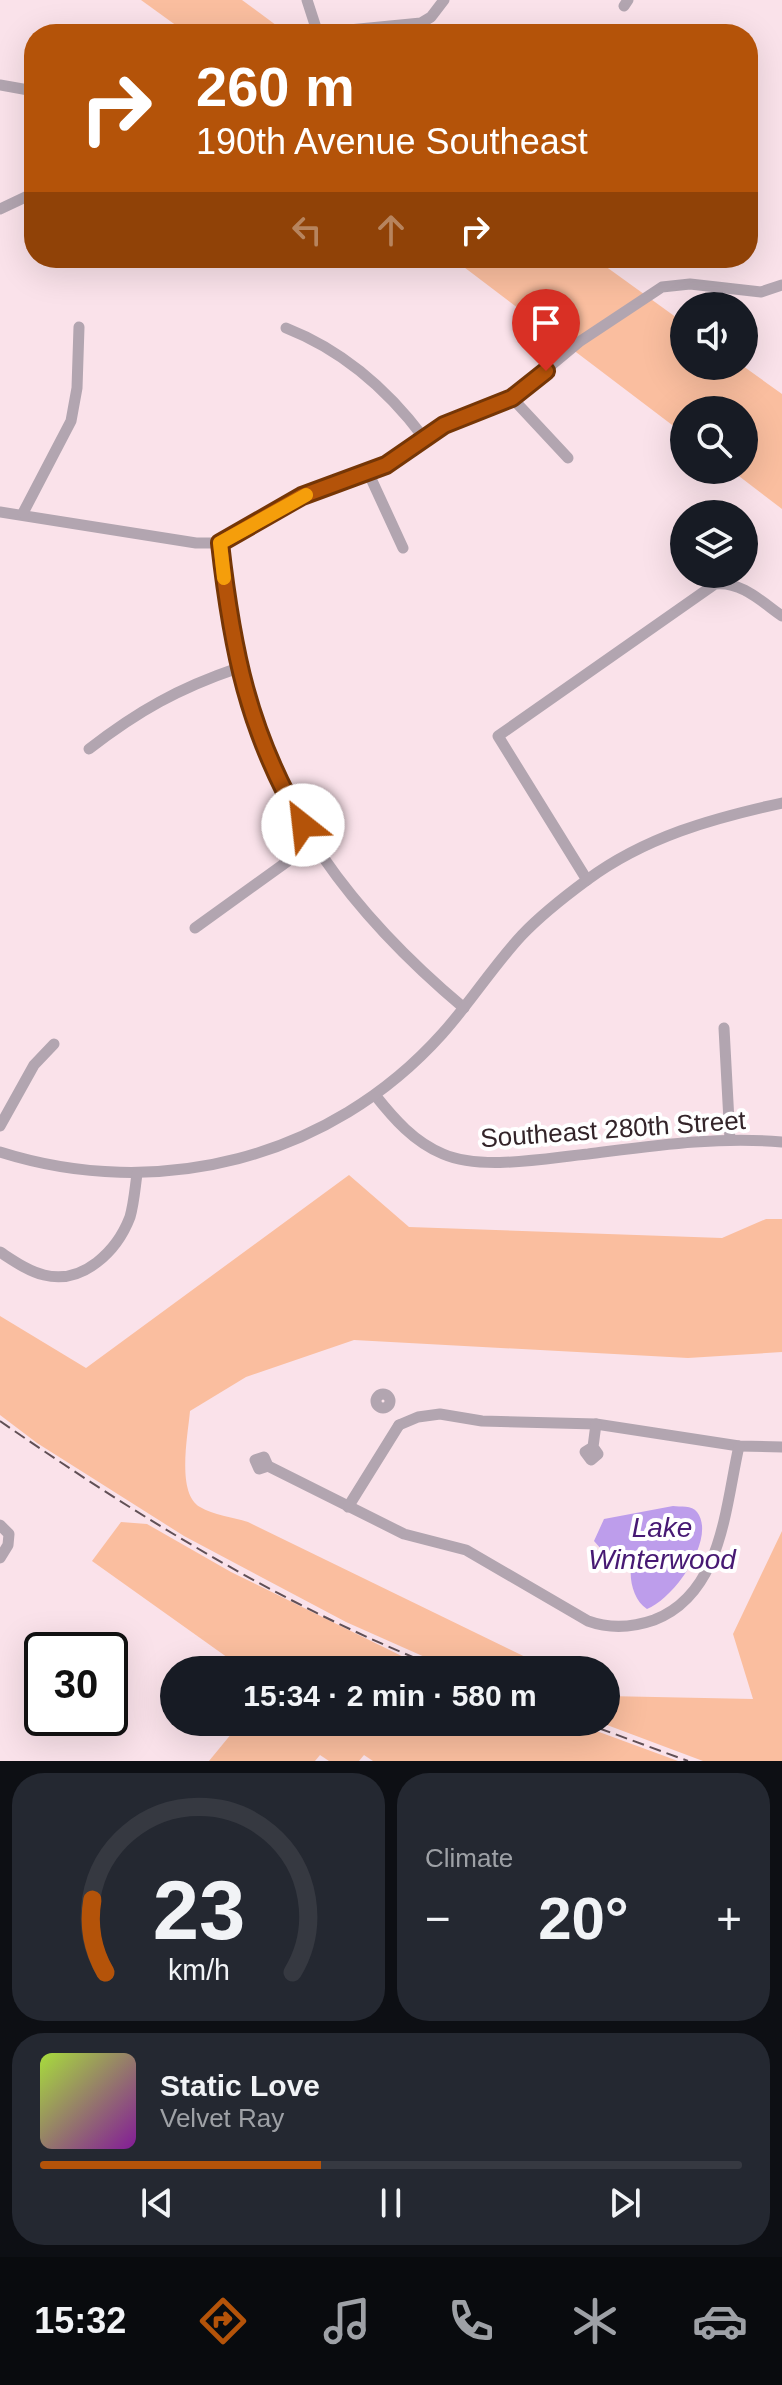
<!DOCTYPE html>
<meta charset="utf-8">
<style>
body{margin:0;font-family:Helvetica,sans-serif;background:#242831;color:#f1f3f6;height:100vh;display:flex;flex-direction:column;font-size:30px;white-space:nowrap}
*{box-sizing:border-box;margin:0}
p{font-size:26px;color:#9ea1a6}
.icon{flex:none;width:44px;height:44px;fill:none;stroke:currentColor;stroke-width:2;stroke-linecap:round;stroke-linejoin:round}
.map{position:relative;height:1761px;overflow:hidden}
.drawer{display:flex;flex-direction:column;gap:12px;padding:12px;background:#0d0f14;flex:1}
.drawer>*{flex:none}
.banner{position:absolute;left:24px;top:24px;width:734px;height:244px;border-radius:32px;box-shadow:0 8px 32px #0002;background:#b45309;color:#fff;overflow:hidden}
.fabs{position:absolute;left:670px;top:292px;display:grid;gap:16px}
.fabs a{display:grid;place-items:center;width:88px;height:88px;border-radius:50%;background:#171b24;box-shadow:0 8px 32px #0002;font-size:40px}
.speed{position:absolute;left:24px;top:1632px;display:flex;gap:16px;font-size:40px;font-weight:700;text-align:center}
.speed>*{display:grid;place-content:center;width:104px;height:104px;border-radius:50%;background:#171b24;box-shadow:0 8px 32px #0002;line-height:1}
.speed .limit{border:4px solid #111;border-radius:12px;background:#fff;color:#111}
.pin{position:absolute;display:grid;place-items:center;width:68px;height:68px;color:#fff;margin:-82px -34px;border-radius:50% 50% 50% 0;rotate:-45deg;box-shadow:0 0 8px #0007}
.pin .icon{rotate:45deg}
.me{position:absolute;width:88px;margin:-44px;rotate:331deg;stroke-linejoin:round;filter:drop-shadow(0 0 6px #0008)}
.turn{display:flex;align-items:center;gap:28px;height:168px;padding:0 40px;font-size:36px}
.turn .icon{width:104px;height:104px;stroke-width:2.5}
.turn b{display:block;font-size:56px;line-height:68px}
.lanes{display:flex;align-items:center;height:76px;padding:0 40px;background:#0003;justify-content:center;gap:40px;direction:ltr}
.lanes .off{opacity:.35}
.big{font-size:60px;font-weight:700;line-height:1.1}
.drawer .widget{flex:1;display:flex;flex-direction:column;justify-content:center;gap:12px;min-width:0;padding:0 28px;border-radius:32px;background:#242831}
.drawer .dial{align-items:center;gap:0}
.dial svg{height:208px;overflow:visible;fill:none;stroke:#363941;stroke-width:7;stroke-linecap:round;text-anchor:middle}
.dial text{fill:#f1f3f6;stroke:none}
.song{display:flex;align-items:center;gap:24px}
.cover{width:96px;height:96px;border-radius:12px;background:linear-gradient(135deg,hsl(80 70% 55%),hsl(290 70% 35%))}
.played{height:8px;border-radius:4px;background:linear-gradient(90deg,#b45309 40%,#363941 40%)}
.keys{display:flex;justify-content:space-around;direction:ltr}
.heat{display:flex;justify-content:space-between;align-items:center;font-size:44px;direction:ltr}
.drawer .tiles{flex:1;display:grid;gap:12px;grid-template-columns:1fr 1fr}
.widget:last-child{grid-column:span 2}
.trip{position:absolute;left:160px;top:1656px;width:460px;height:80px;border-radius:40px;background:#171b24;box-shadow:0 8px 32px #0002;font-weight:700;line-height:80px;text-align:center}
.tab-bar{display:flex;height:128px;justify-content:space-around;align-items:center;background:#090b0e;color:#9ea1a6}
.tab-bar .icon{width:56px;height:56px}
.tab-bar .on{color:#b45309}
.tab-bar b{font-size:36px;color:#f1f3f6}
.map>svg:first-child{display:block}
.green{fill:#fabe9f}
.water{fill:#bd9deb}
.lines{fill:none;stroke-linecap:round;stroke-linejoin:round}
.minor{stroke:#b2a5b0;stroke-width:11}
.rail{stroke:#615056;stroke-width:2;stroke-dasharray:12 6;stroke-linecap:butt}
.route-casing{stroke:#753606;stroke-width:20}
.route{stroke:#b45309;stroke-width:14}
.slow{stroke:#f59e0b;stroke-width:14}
.labels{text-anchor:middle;stroke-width:8;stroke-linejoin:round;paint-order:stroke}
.street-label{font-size:26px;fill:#332429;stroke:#fff}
.water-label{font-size:28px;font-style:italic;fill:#471973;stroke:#fff}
</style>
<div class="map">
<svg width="782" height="1761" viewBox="0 0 782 1761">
<rect width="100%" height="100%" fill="#fae2ea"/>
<g class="green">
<polygon points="141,0 242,0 288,34 188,34"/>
<polygon points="452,258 594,258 684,323 684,366 743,366 782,394 782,509 731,470 744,470 744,410 684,410 684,434"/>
<path d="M349 1175 409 1227 722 1238 766 1219H782V1352L688 1358 354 1340 246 1377 190 1411C188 1435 176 1493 200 1507 213 1515 233 1517 248 1522L552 1670H454L346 1622 184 1536 37 1443 0 1415V1316L86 1368Z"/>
<polygon points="121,1522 147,1524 231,1572 430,1670 245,1670 92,1561"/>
<polygon points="782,1531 782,1761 703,1761 599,1722 606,1722 606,1696 753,1699 733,1634"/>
<polygon points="241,1722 572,1722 678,1761 373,1761 364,1755 359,1761 329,1761 320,1755 315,1761 209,1761"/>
</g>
<path class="water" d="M673 1506C680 1507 692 1505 697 1512 717 1538 674 1599 647 1609 633 1600 628 1577 632 1562L625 1558H609L594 1541 604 1519Z"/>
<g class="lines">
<g class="minor">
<polyline points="307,0 318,34"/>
<polyline points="624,6 628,0"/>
<polyline points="318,33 421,23 431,17 444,0"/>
<polyline points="0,85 34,91"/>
<polyline points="0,209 34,193"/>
<path d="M286 328C342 350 388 390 424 438"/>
<polyline points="512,398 568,458"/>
<polyline points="368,472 403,548"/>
<polyline points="0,512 196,543 220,543 287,504 386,465 444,425 512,398 579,342 662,287 690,284 761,292 782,285"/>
<polyline points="23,513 71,421 77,388 79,327"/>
<path d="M220 543C225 585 227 628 238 670 276 813 352 914 464 1008"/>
<path d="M89 749C138 711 179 688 238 668"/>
<path d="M587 880 498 736 715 584C741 581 762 602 782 616"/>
<polyline points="195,928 313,843"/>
<polyline points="724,1028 730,1140"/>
<path d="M375 1095C394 1119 414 1142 443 1154 483 1171 546 1158 588 1154 652 1146 718 1136 782 1142"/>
<polyline points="0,1126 34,1065 54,1044"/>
<path d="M0 1152C158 1202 330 1159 442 1034 470 1003 493 966 522 935 541 915 564 897 587 880 645 837 713 818 782 803"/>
<path d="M0 1252C14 1261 28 1271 44 1275 83 1285 117 1251 130 1217 134 1203 135 1188 137 1174"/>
<circle cx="383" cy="1401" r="7"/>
<polyline points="399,1425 418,1417 440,1414 482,1421 596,1424 739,1446 782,1447"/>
<polyline points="593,1447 598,1454 591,1460 585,1452 593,1447 596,1424"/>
<path d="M268 1466 259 1469 255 1460 264 1457 268 1466 404 1534 466 1550 588 1621C610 1629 631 1628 654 1620 722 1594 725 1508 739 1446"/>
<polyline points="348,1507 399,1425"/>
<polyline points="0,1525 9,1534 8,1545 0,1558"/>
</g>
<g class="rail">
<path d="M0 1421C140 1518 286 1608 445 1670"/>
<polyline points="582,1722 688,1761"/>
</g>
</g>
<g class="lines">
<g class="route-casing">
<path id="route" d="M303 825C248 731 232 650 220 543L302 496 386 465 444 425 512 398 546 371"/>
</g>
<use href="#route" class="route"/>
<polyline class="slow" points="224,578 220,543 306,495"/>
</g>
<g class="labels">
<g class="street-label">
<text transform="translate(613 1129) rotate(-4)" y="9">Southeast 280th Street</text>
</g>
<g class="water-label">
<text x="662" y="1537">Lake<tspan x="662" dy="32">Winterwood</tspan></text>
</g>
</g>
</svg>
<div class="fabs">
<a><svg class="icon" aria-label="sound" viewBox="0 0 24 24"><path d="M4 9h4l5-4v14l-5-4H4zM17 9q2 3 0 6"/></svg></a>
<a><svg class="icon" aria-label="search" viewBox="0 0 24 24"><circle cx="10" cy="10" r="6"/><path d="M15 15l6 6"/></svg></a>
<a><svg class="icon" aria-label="layers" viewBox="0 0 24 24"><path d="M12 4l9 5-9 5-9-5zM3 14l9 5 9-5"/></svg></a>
</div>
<div class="speed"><div class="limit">30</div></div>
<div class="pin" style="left:546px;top:371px;background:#d93025"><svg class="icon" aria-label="arrive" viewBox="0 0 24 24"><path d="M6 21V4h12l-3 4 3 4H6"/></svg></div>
<svg class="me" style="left:303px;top:825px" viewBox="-20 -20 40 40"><circle r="19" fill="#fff"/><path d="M0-13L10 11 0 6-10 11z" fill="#b45309"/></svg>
<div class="trip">15:34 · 2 min · 580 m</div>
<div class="banner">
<div class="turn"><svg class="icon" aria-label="right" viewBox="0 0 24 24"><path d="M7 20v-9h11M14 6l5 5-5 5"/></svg><div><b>260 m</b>190th Avenue Southeast</div></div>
<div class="lanes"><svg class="icon off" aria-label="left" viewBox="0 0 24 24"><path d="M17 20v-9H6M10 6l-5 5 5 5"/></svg><svg class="icon off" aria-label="ahead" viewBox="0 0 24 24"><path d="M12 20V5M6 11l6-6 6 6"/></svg><svg class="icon" aria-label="right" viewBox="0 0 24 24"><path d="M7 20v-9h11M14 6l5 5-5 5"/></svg></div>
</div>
</div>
<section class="drawer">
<div class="tiles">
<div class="widget dial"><svg viewBox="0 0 100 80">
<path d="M14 69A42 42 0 1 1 86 69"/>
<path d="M14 69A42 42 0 0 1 9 41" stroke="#b45309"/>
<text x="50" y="56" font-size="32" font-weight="700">23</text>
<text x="50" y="72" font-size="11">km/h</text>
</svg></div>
<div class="widget"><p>Climate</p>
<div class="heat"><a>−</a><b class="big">20°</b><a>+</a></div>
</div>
<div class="widget">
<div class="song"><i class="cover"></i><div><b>Static Love</b><p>Velvet Ray</p></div></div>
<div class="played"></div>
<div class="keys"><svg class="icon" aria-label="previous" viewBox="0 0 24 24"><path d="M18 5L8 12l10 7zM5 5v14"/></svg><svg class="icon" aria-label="pause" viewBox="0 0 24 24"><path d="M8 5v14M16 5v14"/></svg><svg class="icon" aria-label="next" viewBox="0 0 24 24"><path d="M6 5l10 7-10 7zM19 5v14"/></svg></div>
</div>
</div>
</section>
<nav class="tab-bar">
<b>15:32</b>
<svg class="icon on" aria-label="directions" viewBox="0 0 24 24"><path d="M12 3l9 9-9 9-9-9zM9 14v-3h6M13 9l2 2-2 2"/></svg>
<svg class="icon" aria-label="music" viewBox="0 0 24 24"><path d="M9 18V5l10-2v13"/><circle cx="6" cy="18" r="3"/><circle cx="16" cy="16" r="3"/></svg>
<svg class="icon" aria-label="phone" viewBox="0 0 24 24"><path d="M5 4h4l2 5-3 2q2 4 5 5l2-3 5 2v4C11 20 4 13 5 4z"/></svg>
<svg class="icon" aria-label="climate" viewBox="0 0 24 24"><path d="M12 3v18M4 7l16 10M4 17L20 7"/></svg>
<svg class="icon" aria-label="car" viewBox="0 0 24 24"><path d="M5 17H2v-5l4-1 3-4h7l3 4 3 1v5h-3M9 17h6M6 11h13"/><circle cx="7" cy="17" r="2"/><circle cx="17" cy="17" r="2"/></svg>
</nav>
